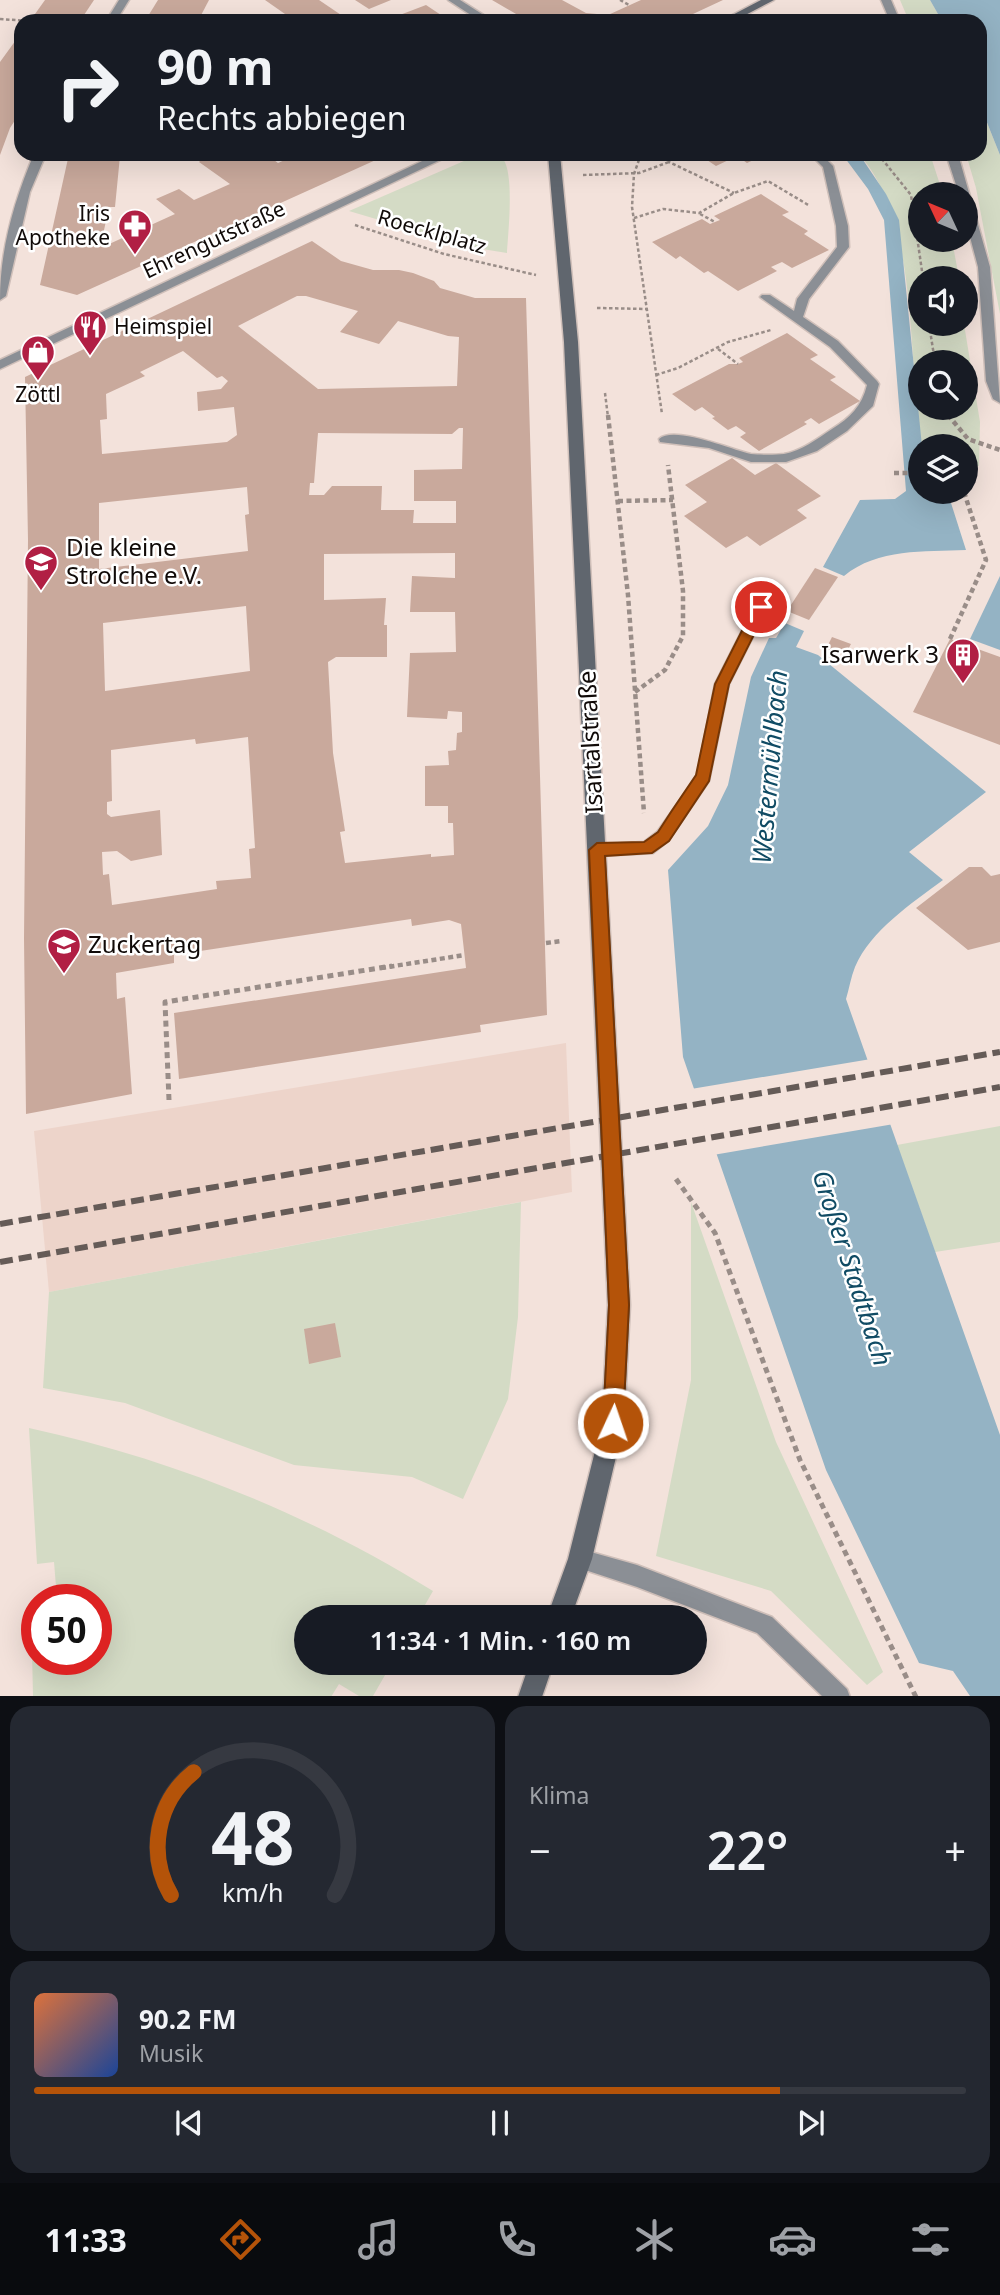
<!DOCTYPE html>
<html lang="de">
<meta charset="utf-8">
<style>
body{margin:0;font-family:"Noto Sans",sans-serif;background:#242831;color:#f1f3f6;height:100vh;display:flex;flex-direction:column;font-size:26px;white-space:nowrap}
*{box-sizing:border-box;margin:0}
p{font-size:23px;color:#9ea1a6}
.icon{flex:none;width:38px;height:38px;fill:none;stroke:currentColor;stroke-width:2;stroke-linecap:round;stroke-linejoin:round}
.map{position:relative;height:1696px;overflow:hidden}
.panel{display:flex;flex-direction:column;gap:10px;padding:10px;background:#0d0f14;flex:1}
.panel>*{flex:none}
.top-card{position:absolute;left:14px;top:14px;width:973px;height:147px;border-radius:21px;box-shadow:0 7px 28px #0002;background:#171b24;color:#f1f3f6;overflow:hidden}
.needle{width:46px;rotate:314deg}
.fabs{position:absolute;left:908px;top:182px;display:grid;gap:14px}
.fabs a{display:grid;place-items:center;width:70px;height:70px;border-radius:50%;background:#171b24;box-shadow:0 7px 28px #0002;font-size:35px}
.speed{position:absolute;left:21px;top:1584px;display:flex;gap:14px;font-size:35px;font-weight:700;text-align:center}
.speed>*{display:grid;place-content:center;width:91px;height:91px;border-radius:50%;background:#171b24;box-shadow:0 7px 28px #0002;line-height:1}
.speed .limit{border:10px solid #d22;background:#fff;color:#111}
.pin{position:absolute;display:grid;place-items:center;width:60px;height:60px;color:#fff;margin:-30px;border:4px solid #fff;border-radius:50%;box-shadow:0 2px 7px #0007}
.me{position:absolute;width:77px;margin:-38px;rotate:3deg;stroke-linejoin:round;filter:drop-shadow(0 0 5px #0008)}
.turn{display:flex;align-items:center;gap:24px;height:147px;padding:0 28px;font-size:32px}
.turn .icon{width:91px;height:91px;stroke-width:2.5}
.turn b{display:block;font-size:49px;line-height:60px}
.big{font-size:52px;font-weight:600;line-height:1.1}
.panel .card{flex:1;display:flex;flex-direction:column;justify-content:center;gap:10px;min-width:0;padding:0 24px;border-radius:21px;background:#242831}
.panel .dial{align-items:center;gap:0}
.dial svg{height:182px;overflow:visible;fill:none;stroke:#363941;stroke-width:7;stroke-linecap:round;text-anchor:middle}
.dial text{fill:#f1f3f6;stroke:none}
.song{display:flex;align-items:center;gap:21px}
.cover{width:84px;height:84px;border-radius:10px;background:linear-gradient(135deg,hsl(20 70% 55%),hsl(220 70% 35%))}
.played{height:7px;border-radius:4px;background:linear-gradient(90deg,#b45309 80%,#363941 80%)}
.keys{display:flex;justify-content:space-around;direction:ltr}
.heat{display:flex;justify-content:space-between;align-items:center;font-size:38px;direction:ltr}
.panel .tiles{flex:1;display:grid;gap:10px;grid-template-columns:1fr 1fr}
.card:last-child{grid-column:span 2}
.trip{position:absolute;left:294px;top:1605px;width:413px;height:70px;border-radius:35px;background:#171b24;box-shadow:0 7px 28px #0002;font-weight:600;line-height:70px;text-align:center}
.tabs{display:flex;height:112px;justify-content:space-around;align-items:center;background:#090b0e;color:#9ea1a6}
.tabs .icon{width:49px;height:49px}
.tabs .current{color:#b45309}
.tabs b{font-size:32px;color:#f1f3f6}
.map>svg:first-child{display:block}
.built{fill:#edd4ca}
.green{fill:#d4dbc5;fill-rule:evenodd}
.water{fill:#94b3c4}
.pier{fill:#f3e2db}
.building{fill:#c9a99c;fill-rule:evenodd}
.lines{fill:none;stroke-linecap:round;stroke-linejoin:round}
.service-casing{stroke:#cfbfb9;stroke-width:3}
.minor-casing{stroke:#cfbfb9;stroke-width:3}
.secondary-casing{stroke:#cfbfb9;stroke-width:3}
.path-far2{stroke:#998d88;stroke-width:2.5;stroke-dasharray:3.5 2.5;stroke-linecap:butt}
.path-far1{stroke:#998d88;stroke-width:4.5;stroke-dasharray:5 3.5;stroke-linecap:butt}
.path{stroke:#998d88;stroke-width:5;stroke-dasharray:6 4.5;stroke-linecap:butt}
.service{fill:#8b8f95;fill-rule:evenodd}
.minor{fill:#8b8f95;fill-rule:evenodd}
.secondary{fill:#60666e;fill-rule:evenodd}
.rail{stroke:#655b57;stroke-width:6;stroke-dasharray:13 6;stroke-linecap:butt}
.route{fill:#b45309;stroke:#753606;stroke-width:2}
.labels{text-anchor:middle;stroke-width:5;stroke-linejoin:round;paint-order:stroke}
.far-poi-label{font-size:21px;fill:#100a08;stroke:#fff;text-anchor:end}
.far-street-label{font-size:21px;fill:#100a08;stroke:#fff}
.poi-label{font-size:24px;fill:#100a08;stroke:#fff;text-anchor:start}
.street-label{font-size:24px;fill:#100a08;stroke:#fff}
.water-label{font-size:26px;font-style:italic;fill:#104b64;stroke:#fff}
</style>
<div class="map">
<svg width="1000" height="1697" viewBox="0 0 1000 1697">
<rect width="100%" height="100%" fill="#f3e2db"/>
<polygon class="built" points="566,1043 572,1192 49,1292 34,1131"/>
<g class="green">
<polygon points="900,0 930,0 942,21 909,21"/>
<polygon points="980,105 1000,155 1000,314 976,188 966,154 980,154"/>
<path d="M480 154C487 154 497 153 502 158 515 170 508 234 507 253L470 247 349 211Z"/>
<path d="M859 154H930L943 194H920V240H952L959 278H920V324H964L980 422 979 466H966V446H922C906 357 921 225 859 154ZM920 362H966V408H920Z"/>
<polygon points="1000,1126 1000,1242 935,1252 897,1145"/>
<polygon points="521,1202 518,1317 508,1399 463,1499 412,1477 294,1465 125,1403 43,1388 49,1292"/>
<polygon points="691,1202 776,1442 883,1672 867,1685 771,1591 656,1556 691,1380"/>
<path d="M29 1428C172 1459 309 1514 433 1591L418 1617H306V1662L392 1663 373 1696H359L339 1684 331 1697 33 1696 31 1609 37 1608V1659H96V1600L57 1599 54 1562 37 1564Z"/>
</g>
<g class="water">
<polygon points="930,0 1000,0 1000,155 980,105 980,21 942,21"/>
<path d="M842 154H859L886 194 899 220 922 446 920 492H931L932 496 945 503H951L966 550C924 552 878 548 844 576L823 567 860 500 895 499 906 491 884 220 868 189Z"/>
<polygon points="1000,576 1000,650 970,639"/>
<path d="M785 623 804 631 796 647 818 655 986 792 909 852 943 880C911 904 871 930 855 967 851 977 849 989 846 999L1000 1435V1696H970L953 1671 919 1663 826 1470 683 1057 668 870 708 826 728 785 751 677 769 638H776Z"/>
</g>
<polygon class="pier" points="871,1059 894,1124 713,1155 691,1089"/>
<g class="building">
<polygon points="45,0 94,0 80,21 30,21"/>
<polygon points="158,0 209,0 198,21 145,21"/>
<polygon points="265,0 319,0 347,19 295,21"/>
<polygon points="355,0 391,0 369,9"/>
<polygon points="492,0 562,0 586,13 608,15 641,0 723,0 678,21 528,21"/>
<polygon points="426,5 450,21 384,21"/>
<polygon points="21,33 21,111 10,128 0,155 0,62"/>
<polygon points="69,154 144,154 142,157 120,156 115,207 109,207 101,244 107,245 175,214 156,199 179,189 194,200 230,184 199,162 207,154 266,154 278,163 298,154 389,154 77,295 40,285"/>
<polygon points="698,154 766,154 747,163 737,156 716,166"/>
<polygon points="761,194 789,212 782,215 808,231 804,234 829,250 792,268 782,262 771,267 777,271 738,291 708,271 704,273 680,256 676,259 652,242 702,219 710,224 720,220 714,216"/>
<path d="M312 241 341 261 373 270H399L413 273 434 281 440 288 475 298H526L547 1015 480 1025 481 1032 179 1079 174 1013 466 968 461 924 449 920 412 926 411 919 174 955V963L116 973 117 999 125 997 132 1094 26 1114 24 938 28 540 25 377ZM297 296H306L358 311 340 332 379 344 398 321 448 336 459 337 457 386 318 389 238 326ZM183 351 217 378 222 376 228 381 221 389 197 392 198 411 234 407 237 435 227 442 102 454 100 420 107 419 106 394 145 376 140 372ZM459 428H463L462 469 414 470V501H456V523H413L414 510H381L382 486H332L324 495H309L310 483H314L318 433 452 434ZM247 487 249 514 245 515 248 551 99 569V503ZM455 553V578L412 576 410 612H455L456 652 410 653 407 717 447 719 448 711 462 712V732L457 733 456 750 448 751 449 765 425 766V806H448V823H453L454 855 431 857V854L345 863 340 832 345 831 333 753 328 662 336 657H387V625H384L386 598 324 600V554ZM246 606 250 671 105 691 103 623ZM248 737 255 848 249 849 251 878 216 881 217 889 112 905 109 874 103 875 102 852 117 851 131 861 162 855 160 810 111 817 107 814V802L112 801 111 750 195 739 196 744Z"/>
<polygon points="787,333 818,355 810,359 836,377 830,380 860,401 819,424 811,418 804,422 807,424 759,451 740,437 746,433 736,426 728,430 712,418 715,417 702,407 695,411 672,394 729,364 738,364 743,362 739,358"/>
<polygon points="732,458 755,475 776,463 821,496 797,510 807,518 760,546 747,536 726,548 684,516 707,502 685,485"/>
<polygon points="815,568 838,577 809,620 787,611"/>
<polygon points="832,637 851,644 845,655 826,649"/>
<polygon points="950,639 1000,657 1000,745 913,712"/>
<polygon points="969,867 982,867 991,876 1000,874 1000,942 968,950 916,908"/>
<polygon points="335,1323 341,1357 309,1364 304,1329"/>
</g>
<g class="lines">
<g class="service-casing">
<g id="service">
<path d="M810 154H821L833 166 848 226 849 247 809 299 803 317 838 341 877 381 879 384 873 406 847 431 817 451 786 462H751L709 448 660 442 659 439C674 425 732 450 751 454 761 455 775 455 784 454 801 451 817 439 832 429 850 418 862 406 867 385L830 347 760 297 762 295H770L794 311 797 299 837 247 836 226 823 167Z"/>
<polygon points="761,602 768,607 729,684 709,781 669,840 653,853 597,856 591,855 589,850 591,845 644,842 657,832 697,776 715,684 754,607"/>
<polygon points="580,1549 637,1565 772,1617 847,1689 850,1697 823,1697 757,1633 637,1587 573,1566 570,1559 573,1552"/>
</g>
</g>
<g class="minor-casing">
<g id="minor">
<polygon points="119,0 129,0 116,21 106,21"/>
<polygon points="448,0 460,0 493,21 480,21"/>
<polygon points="881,0 891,0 900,21 890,21"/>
<path d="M34 154H46L30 192 6 296 0 300C0 249 14 201 34 154Z"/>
<polygon points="437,154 453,154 0,369 0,360"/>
<polygon points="946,154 958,154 990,267 1000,403 993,399 986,381 978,267 966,222 966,194 959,194"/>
</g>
</g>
<g class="secondary-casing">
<g id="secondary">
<polygon points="761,0 774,0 734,21 721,21"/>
<polygon points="548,154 560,154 578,342 630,1305 624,1423 592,1559 571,1617 547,1617 568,1559 602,1423 608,1305 564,342"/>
<polygon points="530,1662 554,1662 542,1697 518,1697"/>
</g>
</g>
<g class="path-far2">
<polyline points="620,0 629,5"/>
<polyline points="0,19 30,21"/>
<polyline points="641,154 634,174 632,207 662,414"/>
<polyline points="671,154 669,162 734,193"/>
<polyline points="878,154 911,195 923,278"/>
<polyline points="583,175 639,173 669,162"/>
<polyline points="700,214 715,222"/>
<polyline points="634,218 663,209 699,213 734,193 768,181 810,206"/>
<polyline points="355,225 444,254 536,275"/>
<polyline points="597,308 647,309"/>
<polyline points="929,324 935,362"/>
<polyline points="718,349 738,364"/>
<polyline points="656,375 678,368 728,342 771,330"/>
<polyline points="605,393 608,417"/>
<polyline points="941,408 949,417"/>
</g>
<g class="path-far1">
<polyline points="608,415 628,595 644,813"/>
<polyline points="948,415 968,439 1000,450"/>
<polyline points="894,473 920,473"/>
<polyline points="618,501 673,500"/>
<polyline points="950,639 986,560 964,492"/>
<polyline points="635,692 665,670 683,636 683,591 668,465"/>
<polyline points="546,943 562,941"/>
<polyline points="381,968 465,955"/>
</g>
<g class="path">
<polyline points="169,1100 165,1002 392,966"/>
<polyline points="676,1179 715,1233 800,1460 916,1697"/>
</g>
<use href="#service" class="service"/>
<use href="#minor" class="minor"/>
<use href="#secondary" class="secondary"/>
<g class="rail">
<polyline points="0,1224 1000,1052"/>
<polyline points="0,1262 1000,1087"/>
</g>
</g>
<polygon class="route" points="761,602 768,607 729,684 709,781 669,841 652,853 605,856 629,1305 623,1423 620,1430 613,1433 606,1430 603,1423 609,1305 589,850 597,843 644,842 658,832 671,812 696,775 715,684 754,607"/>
<defs>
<g id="pharmacy-pin" transform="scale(1.75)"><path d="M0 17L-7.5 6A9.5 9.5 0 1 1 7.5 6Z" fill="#b11f44" stroke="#fff"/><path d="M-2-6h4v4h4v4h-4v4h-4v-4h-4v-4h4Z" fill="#fff"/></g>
<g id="restaurant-pin" transform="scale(1.75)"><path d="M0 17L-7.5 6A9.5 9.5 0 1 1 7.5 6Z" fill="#b11f44" stroke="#fff"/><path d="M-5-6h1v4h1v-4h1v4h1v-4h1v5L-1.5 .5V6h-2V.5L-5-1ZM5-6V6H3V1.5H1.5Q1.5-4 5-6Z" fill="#fff"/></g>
<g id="shop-pin" transform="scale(1.75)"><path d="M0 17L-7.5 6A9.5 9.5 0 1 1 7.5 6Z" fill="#b11f44" stroke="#fff"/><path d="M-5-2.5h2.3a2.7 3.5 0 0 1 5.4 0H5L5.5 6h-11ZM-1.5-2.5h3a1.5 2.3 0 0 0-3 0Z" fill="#fff"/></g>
<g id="school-pin" transform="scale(1.75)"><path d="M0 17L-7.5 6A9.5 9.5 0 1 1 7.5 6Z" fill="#b11f44" stroke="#fff"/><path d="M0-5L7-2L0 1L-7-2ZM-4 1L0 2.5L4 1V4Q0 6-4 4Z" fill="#fff"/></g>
<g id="building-pin" transform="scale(1.75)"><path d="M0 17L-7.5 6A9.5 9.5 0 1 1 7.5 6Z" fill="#b11f44" stroke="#fff"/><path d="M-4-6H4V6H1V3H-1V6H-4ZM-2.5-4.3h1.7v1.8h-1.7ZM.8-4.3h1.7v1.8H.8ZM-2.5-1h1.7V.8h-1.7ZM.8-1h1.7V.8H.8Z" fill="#fff"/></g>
</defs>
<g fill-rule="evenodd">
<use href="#pharmacy-pin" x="135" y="226"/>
<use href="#restaurant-pin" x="90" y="327"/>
<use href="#shop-pin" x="38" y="352"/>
<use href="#school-pin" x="41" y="562"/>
<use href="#building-pin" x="963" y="655"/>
<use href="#school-pin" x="64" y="945"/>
</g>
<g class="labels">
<g class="far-poi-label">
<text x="110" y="221">Iris<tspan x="110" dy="24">Apotheke</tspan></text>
<text x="114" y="334" text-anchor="start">Heimspiel</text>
<text x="38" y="402" text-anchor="middle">Zöttl</text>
</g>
<g class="far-street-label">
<text transform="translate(432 232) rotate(16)" y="7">Roecklplatz</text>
<text transform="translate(214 240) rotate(-25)" y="7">Ehrengutstraße</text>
</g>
<g class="poi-label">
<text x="66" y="556">Die kleine<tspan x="66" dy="28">Strolche e.V.</tspan></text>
<text x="939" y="663" text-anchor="end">Isarwerk 3</text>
<text x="88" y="953">Zuckertag</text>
</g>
<g class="street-label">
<text transform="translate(591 742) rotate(-93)" y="8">Isartalstraße</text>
</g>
<g class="water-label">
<text transform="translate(770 767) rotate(-85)" y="9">Westermühlbach</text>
<text transform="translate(852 1268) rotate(72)" y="9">Großer Stadtbach</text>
</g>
</g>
</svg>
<div class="fabs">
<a><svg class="needle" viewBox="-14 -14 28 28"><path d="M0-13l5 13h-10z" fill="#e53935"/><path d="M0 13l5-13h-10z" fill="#9ea1a6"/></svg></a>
<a><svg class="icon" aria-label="sound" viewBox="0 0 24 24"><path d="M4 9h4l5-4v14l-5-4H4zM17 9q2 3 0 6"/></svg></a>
<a><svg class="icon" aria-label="search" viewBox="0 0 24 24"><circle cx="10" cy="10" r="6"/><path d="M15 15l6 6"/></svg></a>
<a><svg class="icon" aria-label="layers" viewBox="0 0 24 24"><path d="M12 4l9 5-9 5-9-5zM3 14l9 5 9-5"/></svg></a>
</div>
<div class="speed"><div class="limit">50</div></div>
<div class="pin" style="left:761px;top:607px;background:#d93025"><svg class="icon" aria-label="arrive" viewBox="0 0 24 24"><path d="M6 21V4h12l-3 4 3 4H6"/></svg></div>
<svg class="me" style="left:613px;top:1423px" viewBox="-20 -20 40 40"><circle r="17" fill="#b45309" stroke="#fff" stroke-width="3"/><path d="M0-11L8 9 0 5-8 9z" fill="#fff"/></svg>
<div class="trip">11:34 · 1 Min. · 160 m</div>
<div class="top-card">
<div class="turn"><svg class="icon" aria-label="right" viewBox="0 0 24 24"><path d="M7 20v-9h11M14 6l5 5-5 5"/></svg><div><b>90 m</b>Rechts abbiegen</div></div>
</div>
</div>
<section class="panel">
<div class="tiles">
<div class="card dial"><svg viewBox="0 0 100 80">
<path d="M14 69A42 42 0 1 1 86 69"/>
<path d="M14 69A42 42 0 0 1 24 15" stroke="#b45309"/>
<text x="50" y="56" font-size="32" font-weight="700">48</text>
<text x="50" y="72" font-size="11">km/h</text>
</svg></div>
<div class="card"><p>Klima</p>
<div class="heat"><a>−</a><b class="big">22°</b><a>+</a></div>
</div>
<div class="card">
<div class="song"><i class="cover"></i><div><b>90.2 FM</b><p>Musik</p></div></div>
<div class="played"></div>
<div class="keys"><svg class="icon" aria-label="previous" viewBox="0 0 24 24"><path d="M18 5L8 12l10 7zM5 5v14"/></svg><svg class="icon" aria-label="pause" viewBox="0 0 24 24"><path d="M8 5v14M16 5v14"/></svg><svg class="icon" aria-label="next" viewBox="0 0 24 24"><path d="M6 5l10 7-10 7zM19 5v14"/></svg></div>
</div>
</div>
</section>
<nav class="tabs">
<b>11:33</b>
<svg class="icon current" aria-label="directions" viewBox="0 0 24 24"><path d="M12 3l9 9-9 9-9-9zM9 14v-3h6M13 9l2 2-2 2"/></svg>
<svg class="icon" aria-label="music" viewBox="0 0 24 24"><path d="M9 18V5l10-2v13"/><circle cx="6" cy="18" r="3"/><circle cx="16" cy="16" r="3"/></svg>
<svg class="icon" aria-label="phone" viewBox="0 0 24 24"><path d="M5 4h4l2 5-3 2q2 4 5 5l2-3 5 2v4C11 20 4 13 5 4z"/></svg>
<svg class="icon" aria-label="climate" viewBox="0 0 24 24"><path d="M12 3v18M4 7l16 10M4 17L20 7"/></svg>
<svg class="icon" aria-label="car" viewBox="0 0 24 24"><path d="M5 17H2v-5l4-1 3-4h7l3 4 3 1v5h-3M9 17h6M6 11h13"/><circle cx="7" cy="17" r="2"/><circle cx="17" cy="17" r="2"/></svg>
<svg class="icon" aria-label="filters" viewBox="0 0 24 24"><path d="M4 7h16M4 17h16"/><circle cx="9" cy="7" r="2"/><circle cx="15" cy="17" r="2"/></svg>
</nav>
